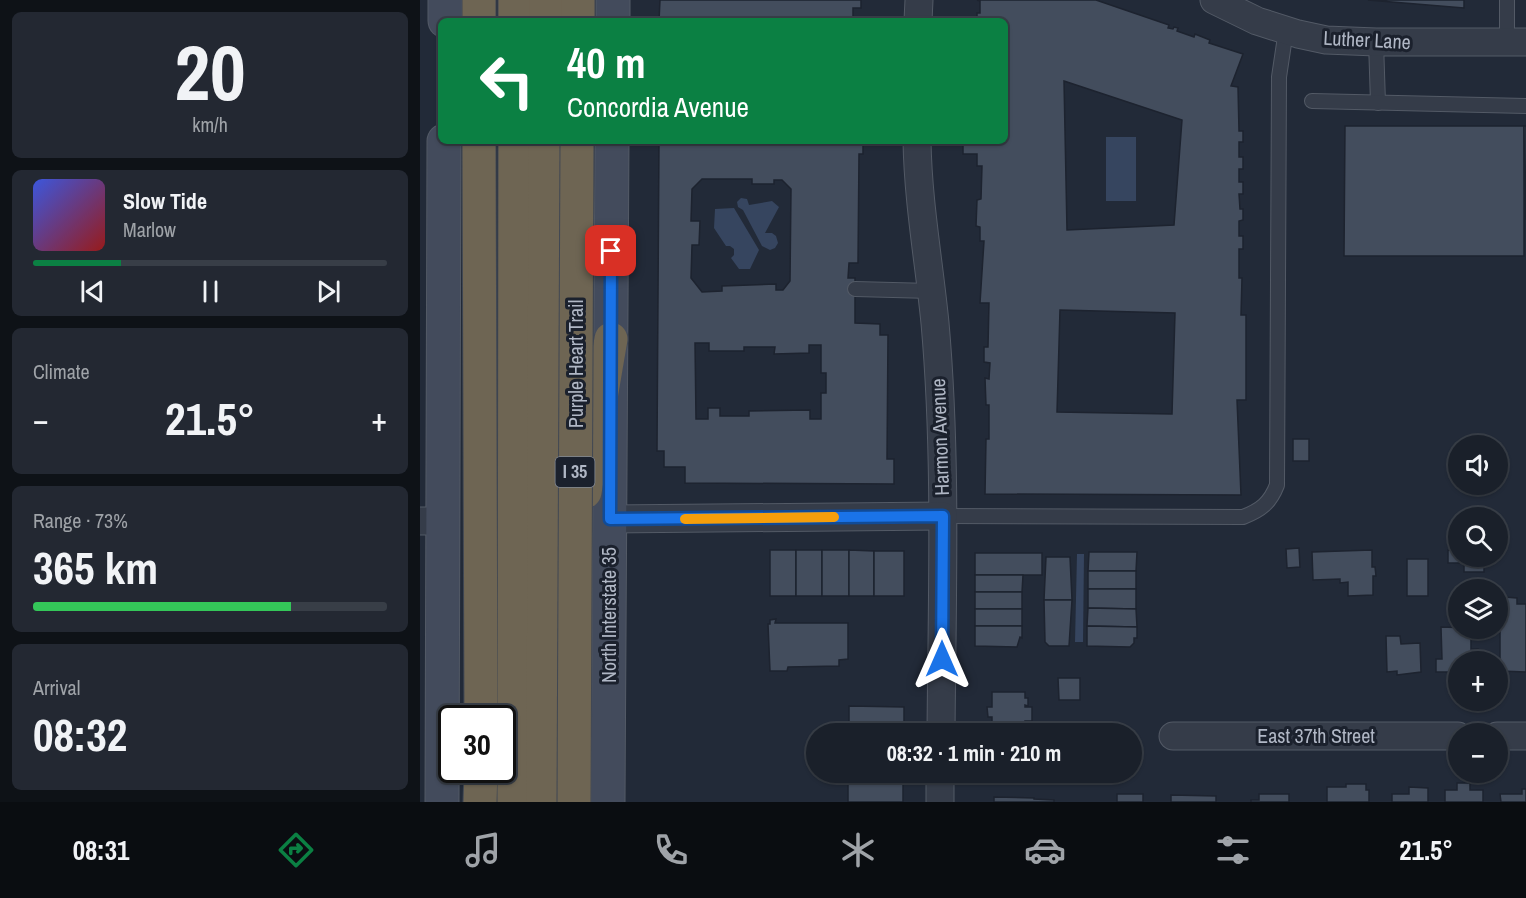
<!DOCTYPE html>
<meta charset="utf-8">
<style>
body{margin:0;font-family:"Archivo Narrow",sans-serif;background:#232832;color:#f1f3f6;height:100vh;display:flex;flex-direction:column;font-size:22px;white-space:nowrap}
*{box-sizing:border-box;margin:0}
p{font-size:20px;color:#9fa3a8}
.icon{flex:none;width:33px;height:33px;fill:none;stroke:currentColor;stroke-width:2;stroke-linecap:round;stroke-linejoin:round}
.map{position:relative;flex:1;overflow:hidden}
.sheet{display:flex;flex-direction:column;gap:12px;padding:12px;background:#0e1217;width:420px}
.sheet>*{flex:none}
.top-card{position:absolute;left:18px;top:18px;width:570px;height:126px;border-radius:9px;box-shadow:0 2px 4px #0004,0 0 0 2px #383e47;background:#0b8043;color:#fff;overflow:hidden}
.tools{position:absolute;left:1028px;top:435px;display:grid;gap:12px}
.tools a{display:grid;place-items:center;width:60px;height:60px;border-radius:50%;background:#1a202a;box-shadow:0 2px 4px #0004,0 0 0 2px #383e47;font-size:30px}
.speed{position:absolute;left:18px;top:705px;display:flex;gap:12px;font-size:30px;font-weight:700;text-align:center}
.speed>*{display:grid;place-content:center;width:78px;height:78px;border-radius:50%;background:#1a202a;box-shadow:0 2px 4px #0004,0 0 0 2px #383e47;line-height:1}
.speed .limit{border:3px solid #111;border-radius:9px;background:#fff;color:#111}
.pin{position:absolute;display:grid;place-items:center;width:51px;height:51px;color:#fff;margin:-26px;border-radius:12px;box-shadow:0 3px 9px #0006}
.me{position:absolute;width:66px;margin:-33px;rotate:0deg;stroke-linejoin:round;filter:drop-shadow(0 0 4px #0008)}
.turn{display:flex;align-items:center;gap:21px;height:126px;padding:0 30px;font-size:27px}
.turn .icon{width:78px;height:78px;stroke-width:2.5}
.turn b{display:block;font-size:42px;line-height:51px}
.big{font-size:45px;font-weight:800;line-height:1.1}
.sheet .tile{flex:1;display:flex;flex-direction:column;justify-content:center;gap:9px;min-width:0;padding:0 21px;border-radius:9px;background:#232832}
.sheet .dial{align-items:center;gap:0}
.dial b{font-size:78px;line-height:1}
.song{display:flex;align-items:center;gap:18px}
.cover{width:72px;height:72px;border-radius:9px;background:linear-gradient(135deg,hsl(230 70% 55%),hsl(0 70% 35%))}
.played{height:6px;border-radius:3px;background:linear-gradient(90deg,#0b8043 25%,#383e47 25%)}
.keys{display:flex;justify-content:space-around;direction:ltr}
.heat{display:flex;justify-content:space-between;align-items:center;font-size:33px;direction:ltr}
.charge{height:9px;border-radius:4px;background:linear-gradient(90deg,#34c759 73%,#383e47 0)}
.trip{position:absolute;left:386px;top:723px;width:336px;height:60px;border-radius:30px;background:#1a202a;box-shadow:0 2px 4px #0004,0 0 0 2px #383e47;font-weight:800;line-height:60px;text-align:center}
.dock{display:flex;height:96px;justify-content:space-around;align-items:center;background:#0a0d11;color:#9fa3a8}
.dock .icon{width:42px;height:42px}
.dock .active{color:#0b8043}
.dock b{font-size:27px;color:#f1f3f6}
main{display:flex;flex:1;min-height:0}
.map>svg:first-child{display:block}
.water{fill:#36455f}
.building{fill:#434d5d;stroke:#1d232f;stroke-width:1.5;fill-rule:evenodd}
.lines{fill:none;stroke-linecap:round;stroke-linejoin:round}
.service-casing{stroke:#535a66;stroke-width:16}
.minor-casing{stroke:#535a66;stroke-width:29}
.secondary-casing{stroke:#535a66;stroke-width:35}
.motorway-casing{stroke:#404753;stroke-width:35}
.service{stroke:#353c49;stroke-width:14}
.minor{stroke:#353c49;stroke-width:27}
.secondary{stroke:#434b5c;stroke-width:33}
.motorway{stroke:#6e6553;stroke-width:33}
.motorway-bridge-casing{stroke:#404753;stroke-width:35;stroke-linecap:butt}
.motorway-bridge{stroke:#6e6553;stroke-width:33}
.route-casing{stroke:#114b97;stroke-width:15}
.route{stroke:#1a73e8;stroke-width:10}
.slow{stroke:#f59e0b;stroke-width:10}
.labels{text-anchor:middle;stroke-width:6;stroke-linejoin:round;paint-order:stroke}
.shield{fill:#1b212d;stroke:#838a97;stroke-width:1.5}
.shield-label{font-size:18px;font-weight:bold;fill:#b0b7c5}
.street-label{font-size:20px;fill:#b0b7c5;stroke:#1b212d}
</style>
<main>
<section class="sheet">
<div class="tile dial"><b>20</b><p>km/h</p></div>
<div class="tile">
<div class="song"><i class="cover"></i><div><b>Slow Tide</b><p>Marlow</p></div></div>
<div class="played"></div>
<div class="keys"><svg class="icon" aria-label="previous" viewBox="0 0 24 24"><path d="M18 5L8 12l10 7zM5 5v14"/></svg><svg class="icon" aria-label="pause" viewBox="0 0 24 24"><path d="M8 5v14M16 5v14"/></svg><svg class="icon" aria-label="next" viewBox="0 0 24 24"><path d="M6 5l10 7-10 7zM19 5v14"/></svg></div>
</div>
<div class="tile"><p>Climate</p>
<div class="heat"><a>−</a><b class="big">21.5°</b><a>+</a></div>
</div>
<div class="tile"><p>Range · 73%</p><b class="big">365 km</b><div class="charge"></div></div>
<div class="tile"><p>Arrival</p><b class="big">08:32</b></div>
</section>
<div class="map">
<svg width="1106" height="802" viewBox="0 0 1106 802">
<rect width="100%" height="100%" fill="#222a38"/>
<g class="water">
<rect x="686" y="137" width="30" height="64"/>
<polygon points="321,198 327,199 329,205 352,201 359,207 345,233 352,233 356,236 358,243 355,248 350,250 342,246 323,210 318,207 317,202"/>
<polygon points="314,208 339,250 330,269 319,269 311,258 314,255 314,249 310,246 306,246 294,228 295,209"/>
<polygon points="657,554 664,554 663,642 655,642"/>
</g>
<g class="building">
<polygon points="240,0 441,0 441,8 433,8 433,21 239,21"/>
<path d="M557 0H676L749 25 748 28 753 29 754 27 758 28 757 31 774 37 775 34 790 40 789 43 823 54 811 86 818 87 819 131H823V142H819V157H823V169H819V182H823V194H819L820 209H823V220L819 221V236H823V249H819V278H822L821 315H826V400H817L821 495 565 494 566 439H569V405H566L565 378 569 379 570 363 564 362V347H568L569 303H560L564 241H560V227L556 226 557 200 561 199 562 166H557V154H543V141H585V21H557V13H560V1ZM644 81 762 120 754 225 647 230ZM640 310 755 313 752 414 637 412Z"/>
<polygon points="948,0 1044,0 1044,8"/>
<polygon points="925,126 1104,126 1104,256 924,256"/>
<polygon points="1104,126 1106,126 1106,219 1105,219"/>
<path d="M239 141H446V144H443V154H439L438 263H429L428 278H435V323L460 324V335H468L467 459H474V484L265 483V467H244V451H237ZM282 179H332V184H354V180H362L371 189 370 281 363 290H356V284L302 286V291L282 292 271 278 272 245H279L280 221H271L272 189ZM275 343H289V351H324V347H355L354 354 389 353V345H401V373H406V393H401V419H390V410L329 411V416H300V408H288V419H276Z"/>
<rect x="873" y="439" width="16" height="22"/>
<polygon points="879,548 880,567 867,568 866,549"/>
<rect x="350" y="550" width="26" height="46"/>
<rect x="376" y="550" width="26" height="46"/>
<rect x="402" y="550" width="27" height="46"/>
<polygon points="429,550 454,551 454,596 429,596"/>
<polygon points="952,550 952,567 955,567 956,576 953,576 953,595 928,596 928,582 920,583 920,579 893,580 892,552"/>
<polygon points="1028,550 1038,550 1038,556 1064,556 1064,572 1044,572 1044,563 1028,563"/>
<rect x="454" y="551" width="30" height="45"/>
<polygon points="669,552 717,552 716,571 668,571"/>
<rect x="555" y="553" width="67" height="22"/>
<polygon points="626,557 650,557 652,600 624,600"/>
<rect x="987" y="559" width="21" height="37"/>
<rect x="668" y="571" width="48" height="18"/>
<polygon points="555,575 603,575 602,592 555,592"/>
<polygon points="668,589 716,589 716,609 668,608"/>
<rect x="555" y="592" width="47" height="17"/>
<polygon points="1084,597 1097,598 1097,604 1106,604 1106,672 1080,671 1080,625 1077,625 1077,604 1084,604"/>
<polygon points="624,600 652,600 649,646 629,646 625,642"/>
<polygon points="668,608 716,609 717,627 667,626"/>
<rect x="555" y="609" width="47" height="17"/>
<polygon points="356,619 355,623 428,623 428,659 419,660 419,666 368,667 367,671 350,671 348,624 350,624 350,620"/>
<polygon points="555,626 602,626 602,638 600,637 597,647 555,646"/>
<polygon points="667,626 717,627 717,638 714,638 714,643 710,647 667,646"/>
<polygon points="1021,627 1051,628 1051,649 1058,649 1058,662 1038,662 1038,672 1016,672 1016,659 1022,659"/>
<polygon points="966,636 980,636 981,644 1000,643 1001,672 977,675 977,671 967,672"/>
<polygon points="638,678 660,678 660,700 639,700"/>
<polygon points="572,692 605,692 605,698 608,698 608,706 605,705 605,707 612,707 612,721 605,721 605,725 572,725 572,717 568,717 567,707 572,707"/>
<polygon points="429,706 484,707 484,728 480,728 481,732 431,732 431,726 429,726"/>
<rect x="428" y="732" width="56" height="2"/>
<polygon points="428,772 484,772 484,778 480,778 480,782 430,782"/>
<polygon points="567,772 616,772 617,778 567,779"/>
<polygon points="428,782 483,783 483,802 428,802"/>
<polygon points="1037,783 1050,783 1050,790 1063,790 1063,802 1025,802 1025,790 1037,790"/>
<polygon points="926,784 946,784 946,790 949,790 949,802 907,802 907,787 926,787"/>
<polygon points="989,787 1008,788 1008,802 972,802 972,794 989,794"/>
<polygon points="1102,789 1106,789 1106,802 1081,802 1080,794 1102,794"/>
<rect x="697" y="794" width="26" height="8"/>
<polygon points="839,794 869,794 869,802 831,802 831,800 839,800"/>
<polygon points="751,795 796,796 796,802 751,802"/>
<polygon points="574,797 614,798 614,799 634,800 634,802 574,802"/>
</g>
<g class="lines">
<g class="service-casing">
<g id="service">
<polyline points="1087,0 1087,42"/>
<polyline points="956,42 958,103"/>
<polyline points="892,101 1106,106"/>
<polyline points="435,289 511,291"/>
<path d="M523 516 823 517C841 510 850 503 857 485L859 77 866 30"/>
</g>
</g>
<g class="minor-casing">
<g id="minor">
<polyline points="794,0 837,21 878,34 906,40 956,42 1106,42"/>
<polyline points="498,21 499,0"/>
<path d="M497 141C498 202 509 262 515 323 527 459 522 597 521 734"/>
<polyline points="190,519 523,516"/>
<polyline points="0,521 22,521"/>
<polyline points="753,736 1038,736"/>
<polyline points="1077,736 1106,736"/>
<polyline points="520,802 520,772"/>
</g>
</g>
<g class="secondary-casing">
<g id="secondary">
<polyline points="25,21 25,0"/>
<polyline points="193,21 193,0"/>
<polyline points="22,802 24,141"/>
<polyline points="188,802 192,141"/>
</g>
</g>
<g class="motorway-casing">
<g id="motorway">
<polyline points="59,0 59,21"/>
<polyline points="95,21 95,0"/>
<polyline points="126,21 126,0"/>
<polyline points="158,21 158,0"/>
<polyline points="59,141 61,718"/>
<polyline points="165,492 191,339"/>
<polyline points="60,802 61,770"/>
<polyline points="94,802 95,141"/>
<polyline points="123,802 125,141"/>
</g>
</g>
<use href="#service" class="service"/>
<use href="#minor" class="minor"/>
<use href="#secondary" class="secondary"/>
<use href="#motorway" class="motorway"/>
<g class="motorway-bridge-casing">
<polyline id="motorway-bridge" points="154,802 157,141"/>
</g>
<use href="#motorway-bridge" class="motorway-bridge"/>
</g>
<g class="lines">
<g class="route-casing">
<polyline id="route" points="191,251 190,519 523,516 522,659"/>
</g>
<use href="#route" class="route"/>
<polyline class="slow" points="265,519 414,517"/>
</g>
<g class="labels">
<rect class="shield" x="135.5" y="457" width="39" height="30" rx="4.5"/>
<g class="shield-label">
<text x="155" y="478">I 35</text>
</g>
<g class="street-label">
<text transform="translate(947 40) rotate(3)" y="7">Luther Lane</text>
<text transform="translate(156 364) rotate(-90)" y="7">Purple Heart Trail</text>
<text transform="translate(520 437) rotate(-92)" y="7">Harmon Avenue</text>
<text transform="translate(189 615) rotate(-90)" y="7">North Interstate 35</text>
<text x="896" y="743">East 37th Street</text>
</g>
</g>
</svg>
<div class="tools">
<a><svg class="icon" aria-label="sound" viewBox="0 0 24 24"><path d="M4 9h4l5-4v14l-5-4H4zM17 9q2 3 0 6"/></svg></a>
<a><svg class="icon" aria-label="search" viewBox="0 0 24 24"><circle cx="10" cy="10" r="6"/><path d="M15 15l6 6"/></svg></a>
<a><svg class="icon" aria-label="layers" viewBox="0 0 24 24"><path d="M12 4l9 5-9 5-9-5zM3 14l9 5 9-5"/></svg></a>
<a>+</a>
<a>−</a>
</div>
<div class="speed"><div class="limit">30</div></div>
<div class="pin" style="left:191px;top:251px;background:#d93025"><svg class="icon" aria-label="arrive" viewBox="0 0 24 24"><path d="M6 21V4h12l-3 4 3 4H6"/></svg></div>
<svg class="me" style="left:522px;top:659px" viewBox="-20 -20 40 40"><path d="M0-17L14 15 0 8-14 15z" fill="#1a73e8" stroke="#fff" stroke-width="4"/></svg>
<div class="trip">08:32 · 1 min · 210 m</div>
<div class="top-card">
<div class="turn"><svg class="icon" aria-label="left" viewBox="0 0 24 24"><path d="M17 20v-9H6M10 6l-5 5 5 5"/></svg><div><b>40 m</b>Concordia Avenue</div></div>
</div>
</div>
</main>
<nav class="dock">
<b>08:31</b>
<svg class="icon active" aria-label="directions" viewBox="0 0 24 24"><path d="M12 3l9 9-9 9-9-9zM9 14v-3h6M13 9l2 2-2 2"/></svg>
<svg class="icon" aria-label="music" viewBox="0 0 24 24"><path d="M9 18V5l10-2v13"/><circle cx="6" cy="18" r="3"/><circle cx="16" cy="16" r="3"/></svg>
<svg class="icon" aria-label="phone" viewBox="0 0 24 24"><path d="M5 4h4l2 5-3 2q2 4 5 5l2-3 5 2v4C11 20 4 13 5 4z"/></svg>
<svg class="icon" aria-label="climate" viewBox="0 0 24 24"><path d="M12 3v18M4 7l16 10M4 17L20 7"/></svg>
<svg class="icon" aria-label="car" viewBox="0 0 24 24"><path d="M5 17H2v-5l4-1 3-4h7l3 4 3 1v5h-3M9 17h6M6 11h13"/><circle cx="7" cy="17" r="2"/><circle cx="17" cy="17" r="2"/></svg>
<svg class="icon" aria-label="filters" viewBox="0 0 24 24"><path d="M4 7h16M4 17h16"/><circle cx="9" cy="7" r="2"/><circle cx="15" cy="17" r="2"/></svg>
<b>21.5°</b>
</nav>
